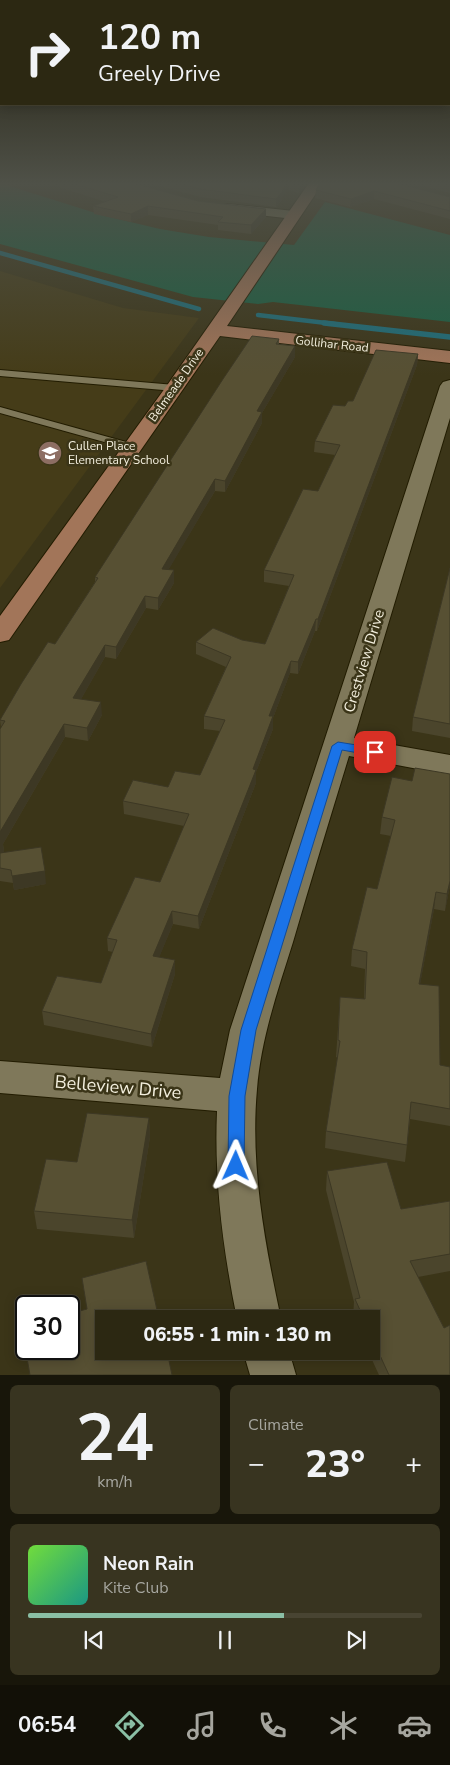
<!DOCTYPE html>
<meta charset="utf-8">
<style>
body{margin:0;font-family:"Nunito Sans",sans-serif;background:#383420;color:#f1f3f6;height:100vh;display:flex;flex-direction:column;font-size:19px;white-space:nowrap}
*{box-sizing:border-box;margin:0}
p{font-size:16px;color:#a6a69f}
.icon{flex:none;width:28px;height:28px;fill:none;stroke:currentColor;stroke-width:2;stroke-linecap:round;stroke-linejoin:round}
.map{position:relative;height:1375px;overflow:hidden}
.side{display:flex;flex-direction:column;gap:10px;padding:10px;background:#18160a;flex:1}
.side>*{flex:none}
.guide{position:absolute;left:0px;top:0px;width:450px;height:105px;box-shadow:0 2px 12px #0003,0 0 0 1px #484432;background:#2c2812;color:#f1f3f6;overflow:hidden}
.speed{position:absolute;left:15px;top:1295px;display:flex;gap:10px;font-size:25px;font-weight:700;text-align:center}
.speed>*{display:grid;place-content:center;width:65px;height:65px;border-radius:50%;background:#2c2812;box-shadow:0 2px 12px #0003,0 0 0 1px #484432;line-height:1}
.speed .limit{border:2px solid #111;border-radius:8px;background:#fff;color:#111}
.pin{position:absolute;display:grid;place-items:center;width:42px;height:42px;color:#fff;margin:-21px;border-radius:10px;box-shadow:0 2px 8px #0006}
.me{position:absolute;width:55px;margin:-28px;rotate:1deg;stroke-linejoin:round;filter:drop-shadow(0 0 4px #0008)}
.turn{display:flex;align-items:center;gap:18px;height:105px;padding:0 15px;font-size:22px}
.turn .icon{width:65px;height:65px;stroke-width:2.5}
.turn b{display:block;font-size:35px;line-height:42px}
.big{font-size:38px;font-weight:800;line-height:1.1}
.side .widget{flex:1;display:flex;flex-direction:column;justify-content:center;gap:8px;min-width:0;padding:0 18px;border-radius:8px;background:#383420}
.side .dial{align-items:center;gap:0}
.dial b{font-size:65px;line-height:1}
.song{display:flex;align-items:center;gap:15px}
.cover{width:60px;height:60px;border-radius:8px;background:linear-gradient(135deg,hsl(100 70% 55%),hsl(170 70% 35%))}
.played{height:5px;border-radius:2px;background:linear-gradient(90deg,#8abfa5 65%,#484432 65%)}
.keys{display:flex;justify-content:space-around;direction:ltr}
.heat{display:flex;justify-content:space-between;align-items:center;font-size:28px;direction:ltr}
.side .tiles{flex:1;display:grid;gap:10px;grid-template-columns:1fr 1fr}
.widget:last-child{grid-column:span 2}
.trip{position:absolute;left:95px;top:1310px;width:285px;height:50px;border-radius:0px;background:#2c2812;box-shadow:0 2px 12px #0003,0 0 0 1px #484432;font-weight:800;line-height:50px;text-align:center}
.menu{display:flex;height:80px;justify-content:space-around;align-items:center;background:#121007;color:#a6a69f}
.menu .icon{width:35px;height:35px}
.menu .on{color:#8abfa5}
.menu b{font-size:22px;color:#f1f3f6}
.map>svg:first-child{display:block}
.built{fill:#453c18}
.green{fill:#1a6043}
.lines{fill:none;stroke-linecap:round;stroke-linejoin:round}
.stream-far1{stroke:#1d6e7b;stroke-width:4.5}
.stream{stroke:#1d6e7b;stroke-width:5.5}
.lane-casing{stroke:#221c01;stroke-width:2}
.street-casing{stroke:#221c01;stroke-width:2}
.secondary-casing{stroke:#221c01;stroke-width:2}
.lane{fill:#7f785a;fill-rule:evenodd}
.street{fill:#7f785a;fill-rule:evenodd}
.secondary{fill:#a27559;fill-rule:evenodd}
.wall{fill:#4b452c}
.shaded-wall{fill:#3d3824}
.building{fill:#575033;stroke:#3d3824}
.route{fill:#1a73e8;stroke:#114b97}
.labels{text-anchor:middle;stroke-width:5;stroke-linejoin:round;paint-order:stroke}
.far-street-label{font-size:12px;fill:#f3efde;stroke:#3b3518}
.far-poi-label{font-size:12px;fill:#f3efde;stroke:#3b3518;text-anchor:start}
.street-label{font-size:15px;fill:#f3efde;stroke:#3b3518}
.near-street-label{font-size:18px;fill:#f3efde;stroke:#3b3518}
</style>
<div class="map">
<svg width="450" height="1375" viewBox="0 0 450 1375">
<rect width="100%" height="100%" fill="#3b3518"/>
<polygon class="built" points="0,271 123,308 199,318 0,588"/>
<polygon class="green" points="0,183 105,216 160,229 209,237 294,245 325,202 450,235 450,322 273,302 258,304 193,297 0,244"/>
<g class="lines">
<g class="stream-far1">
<polyline points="0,253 199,309"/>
<polyline points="258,315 335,324"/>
</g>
<polyline class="stream" points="324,323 450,337"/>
<g class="lane-casing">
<g id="lane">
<polygon points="0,370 175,385 180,388 175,391 0,376"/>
<polygon points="0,407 137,445 138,447 133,450 0,413"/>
</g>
</g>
<g class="street-casing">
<g id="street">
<polygon points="228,204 294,211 301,215 294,219 223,211 221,208 223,205"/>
<path d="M450 380V418L354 738 450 755V775L349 756C330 818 311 880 293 942 278 990 261 1038 257 1089 250 1166 265 1244 281 1319H237C223 1250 214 1181 217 1111L0 1093V1061L220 1078 230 1030 440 386 443 382Z"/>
<polygon points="243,1351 289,1351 296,1375 250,1375"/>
</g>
</g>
<g class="secondary-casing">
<polygon id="secondary" points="309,183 323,183 227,326 450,351 450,363 220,336 9,640 0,642 0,616 168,384"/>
</g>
<use href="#lane" class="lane"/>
<use href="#street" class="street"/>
<use href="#secondary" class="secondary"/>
</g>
<g class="wall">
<polygon points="46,183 133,183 198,201 266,217 251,234 218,230 218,225 148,215 131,222 94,214 93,206 106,202"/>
<polygon points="149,183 289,183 281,201 276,207 200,197"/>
<polygon points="289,183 308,183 299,193 289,190"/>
<polygon points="320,183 450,197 450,219 374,199 350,207 315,198 316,190"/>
<polygon points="412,183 450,183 450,193"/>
<polygon points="279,339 279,344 295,346 295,357 262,413 262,423 225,492 215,491 168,570 174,570 174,583 158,610 146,608 116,659 105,657 81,699 102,715 88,741 65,737 3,844 4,851 3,853 46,884 14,890 13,883 0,881 0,729 1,728 0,720 55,644 95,582 95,577"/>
<polygon points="418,354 417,365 317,631 315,631 298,674 290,673 273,718 273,729 256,772 256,783 199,929 173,924 159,957 175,960 175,974 152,1047 44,1025 42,1011 101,983 113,952 108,951 107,938 160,882 184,826 124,814 123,801 168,787 200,775 220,731 204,729 204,716 226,667 196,654 196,642 242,640 265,644 289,586 264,582 264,570 318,491 335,455 314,452 315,441 345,406"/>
<polygon points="450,568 450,738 412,731 413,717"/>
<polygon points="450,774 450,885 445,911 434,909 420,984 440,1065 450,1067 450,1126 410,1119 405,1162 325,1148 326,1131 338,1058 336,1057 340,997 364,999 365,969 351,966 352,949 377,889 391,836 380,834 382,817 412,781"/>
<polygon points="149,1118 150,1137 134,1238 37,1229 34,1211 77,1162"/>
<polygon points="327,1171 401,1209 450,1201 450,1271 418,1277 444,1328 450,1375 379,1375 368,1351 371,1351 371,1319 353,1319 353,1317 354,1302 326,1190"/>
</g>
<g class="shaded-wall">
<polygon points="286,183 289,183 281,201 276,207 276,199"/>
<polygon points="302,183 308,183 299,193 300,185"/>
<polygon points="374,191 374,199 350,207 351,199"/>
<polygon points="148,206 148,215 131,222 131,214"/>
<polygon points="266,209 266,217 251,234 251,225"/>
<polygon points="295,346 295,357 262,413 262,423 225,492 225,481 257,411"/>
<polygon points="418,354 417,365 317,631 318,619"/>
<polygon points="215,479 215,491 162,581 162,569"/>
<polygon points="174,570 174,583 158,610 158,598"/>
<polygon points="145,596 146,608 116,659 116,647"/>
<polygon points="316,619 315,631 298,674 298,662"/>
<polygon points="105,645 105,657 75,710 73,698"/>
<polygon points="291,661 290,673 273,718 273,729 256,772 256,783 199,929 198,916 253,769 269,716"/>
<polygon points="101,702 102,715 88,741 87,728"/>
<polygon points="64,724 65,737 3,844 4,851 0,858 0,832"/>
<polygon points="45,871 46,884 14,890 12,876"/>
<polygon points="450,881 450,885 445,911 447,894"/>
<polygon points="436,892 434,909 417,1001 419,984"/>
<polygon points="172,911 173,924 154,970 153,956"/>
<polygon points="175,960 175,974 152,1047 151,1034"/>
<polygon points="149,1118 150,1137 134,1238 132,1220"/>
</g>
<g class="building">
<polygon points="71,183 133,183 198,201 266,209 251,225 218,222 223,217 148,206 131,214 93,206 118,197"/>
<polygon points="178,183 286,183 282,192 276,199 200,189"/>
<polygon points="291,183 302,183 300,185"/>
<polygon points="320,183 396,183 450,197 450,211 374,191 351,199 316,190"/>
<polygon points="252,336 279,339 276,344 295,346 257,411 262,412 225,481 215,479 162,569 174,570 158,598 145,596 116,647 105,645 73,698 101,702 87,728 64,724 0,832 0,729 5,721 0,720 21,684 48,642 55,644 98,578 95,577 223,379"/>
<polygon points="376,350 418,354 318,619 316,619 298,662 291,661 269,716 273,716 253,769 256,770 198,916 172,911 153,956 175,960 151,1034 42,1011 57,976 101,983 117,940 107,938 135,877 160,882 189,814 123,801 133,780 168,787 175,771 200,775 225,720 204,716 231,657 196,642 213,628 242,640 265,644 294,575 264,570 303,489 318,491 340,445 315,441 333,405 345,406 348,401 353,401"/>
<polygon points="450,568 450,724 413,717"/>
<polygon points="415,768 450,774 450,881 447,894 436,892 419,984 439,986 440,1065 450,1067 450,1109 411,1102 407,1145 326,1131 340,1041 338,1040 340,997 365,999 367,952 352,949 367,887 377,889 395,820 382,817 392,777 412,781"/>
<polygon points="41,847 45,871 12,876 11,870 0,868 0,853"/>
<polygon points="87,1113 149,1118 132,1220 34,1211 46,1159 77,1162"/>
<polygon points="387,1162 401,1209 450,1201 450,1254 410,1261 444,1328 450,1325 450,1375 389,1375 371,1336 371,1319 364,1319 355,1299 360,1298 327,1171"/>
<polygon points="146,1261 159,1319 104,1319 104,1351 167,1351 172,1375 29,1375 30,1375 27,1358 60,1350 60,1349 69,1349 69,1314 87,1309 82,1278"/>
</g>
<linearGradient id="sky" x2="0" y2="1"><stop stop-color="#201d0d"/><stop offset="0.49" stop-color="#4f5148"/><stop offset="1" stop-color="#4f5148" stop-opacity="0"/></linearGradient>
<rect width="450" height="375" fill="url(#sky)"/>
<polygon class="route" points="338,742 375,748 381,752 375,756 342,750 256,1030 245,1096 244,1166 242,1171 236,1173 230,1171 228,1166 229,1096 241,1030 332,746"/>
<defs>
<g id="school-disc" transform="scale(1.25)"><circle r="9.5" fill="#8d6e63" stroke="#3b3518"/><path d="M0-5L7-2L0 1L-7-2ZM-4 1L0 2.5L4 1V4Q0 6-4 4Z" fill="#fff"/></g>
</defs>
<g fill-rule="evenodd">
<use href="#school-disc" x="50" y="453"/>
</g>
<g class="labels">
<g class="far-street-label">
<text transform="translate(332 344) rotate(6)" y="4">Gollihar Road</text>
<text transform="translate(176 385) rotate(-55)" y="4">Belmeade Drive</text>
</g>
<g class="far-poi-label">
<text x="68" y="450">Cullen Place<tspan x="68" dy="14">Elementary School</tspan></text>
</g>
<g class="street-label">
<text transform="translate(364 661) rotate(-73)" y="5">Crestview Drive</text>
</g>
<g class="near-street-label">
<text transform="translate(118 1087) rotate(5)" y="6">Belleview Drive</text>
</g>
</g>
</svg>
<div class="speed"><div class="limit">30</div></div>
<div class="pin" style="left:375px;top:752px;background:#d93025"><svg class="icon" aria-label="arrive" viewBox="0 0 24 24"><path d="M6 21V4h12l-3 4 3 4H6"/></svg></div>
<svg class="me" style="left:236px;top:1166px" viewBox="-20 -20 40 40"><path d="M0-17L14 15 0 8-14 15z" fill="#1a73e8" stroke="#fff" stroke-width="4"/></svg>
<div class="trip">06:55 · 1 min · 130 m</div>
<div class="guide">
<div class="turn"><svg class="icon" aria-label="right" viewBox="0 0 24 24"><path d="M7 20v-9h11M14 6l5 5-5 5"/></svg><div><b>120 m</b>Greely Drive</div></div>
</div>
</div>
<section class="side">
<div class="tiles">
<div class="widget dial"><b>24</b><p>km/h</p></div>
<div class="widget"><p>Climate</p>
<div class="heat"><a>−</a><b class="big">23°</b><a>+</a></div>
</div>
<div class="widget">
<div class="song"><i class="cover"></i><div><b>Neon Rain</b><p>Kite Club</p></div></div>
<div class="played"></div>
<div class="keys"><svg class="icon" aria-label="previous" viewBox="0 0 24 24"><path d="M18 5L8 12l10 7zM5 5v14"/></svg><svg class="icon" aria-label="pause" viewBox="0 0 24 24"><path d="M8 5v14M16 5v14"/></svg><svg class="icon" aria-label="next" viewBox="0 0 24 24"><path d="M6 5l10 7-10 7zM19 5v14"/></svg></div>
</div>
</div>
</section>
<nav class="menu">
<b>06:54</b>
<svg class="icon on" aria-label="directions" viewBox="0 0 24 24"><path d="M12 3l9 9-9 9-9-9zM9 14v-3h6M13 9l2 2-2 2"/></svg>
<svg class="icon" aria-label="music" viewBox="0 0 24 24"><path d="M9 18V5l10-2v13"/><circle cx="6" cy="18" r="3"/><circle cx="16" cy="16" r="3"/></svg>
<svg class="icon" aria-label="phone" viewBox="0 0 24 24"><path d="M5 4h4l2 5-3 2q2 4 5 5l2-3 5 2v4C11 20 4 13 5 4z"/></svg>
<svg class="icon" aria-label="climate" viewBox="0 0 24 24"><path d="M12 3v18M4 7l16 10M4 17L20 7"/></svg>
<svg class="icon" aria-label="car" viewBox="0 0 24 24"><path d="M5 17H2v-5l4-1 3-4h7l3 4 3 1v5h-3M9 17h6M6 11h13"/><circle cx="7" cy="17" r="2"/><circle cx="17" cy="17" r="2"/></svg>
</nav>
